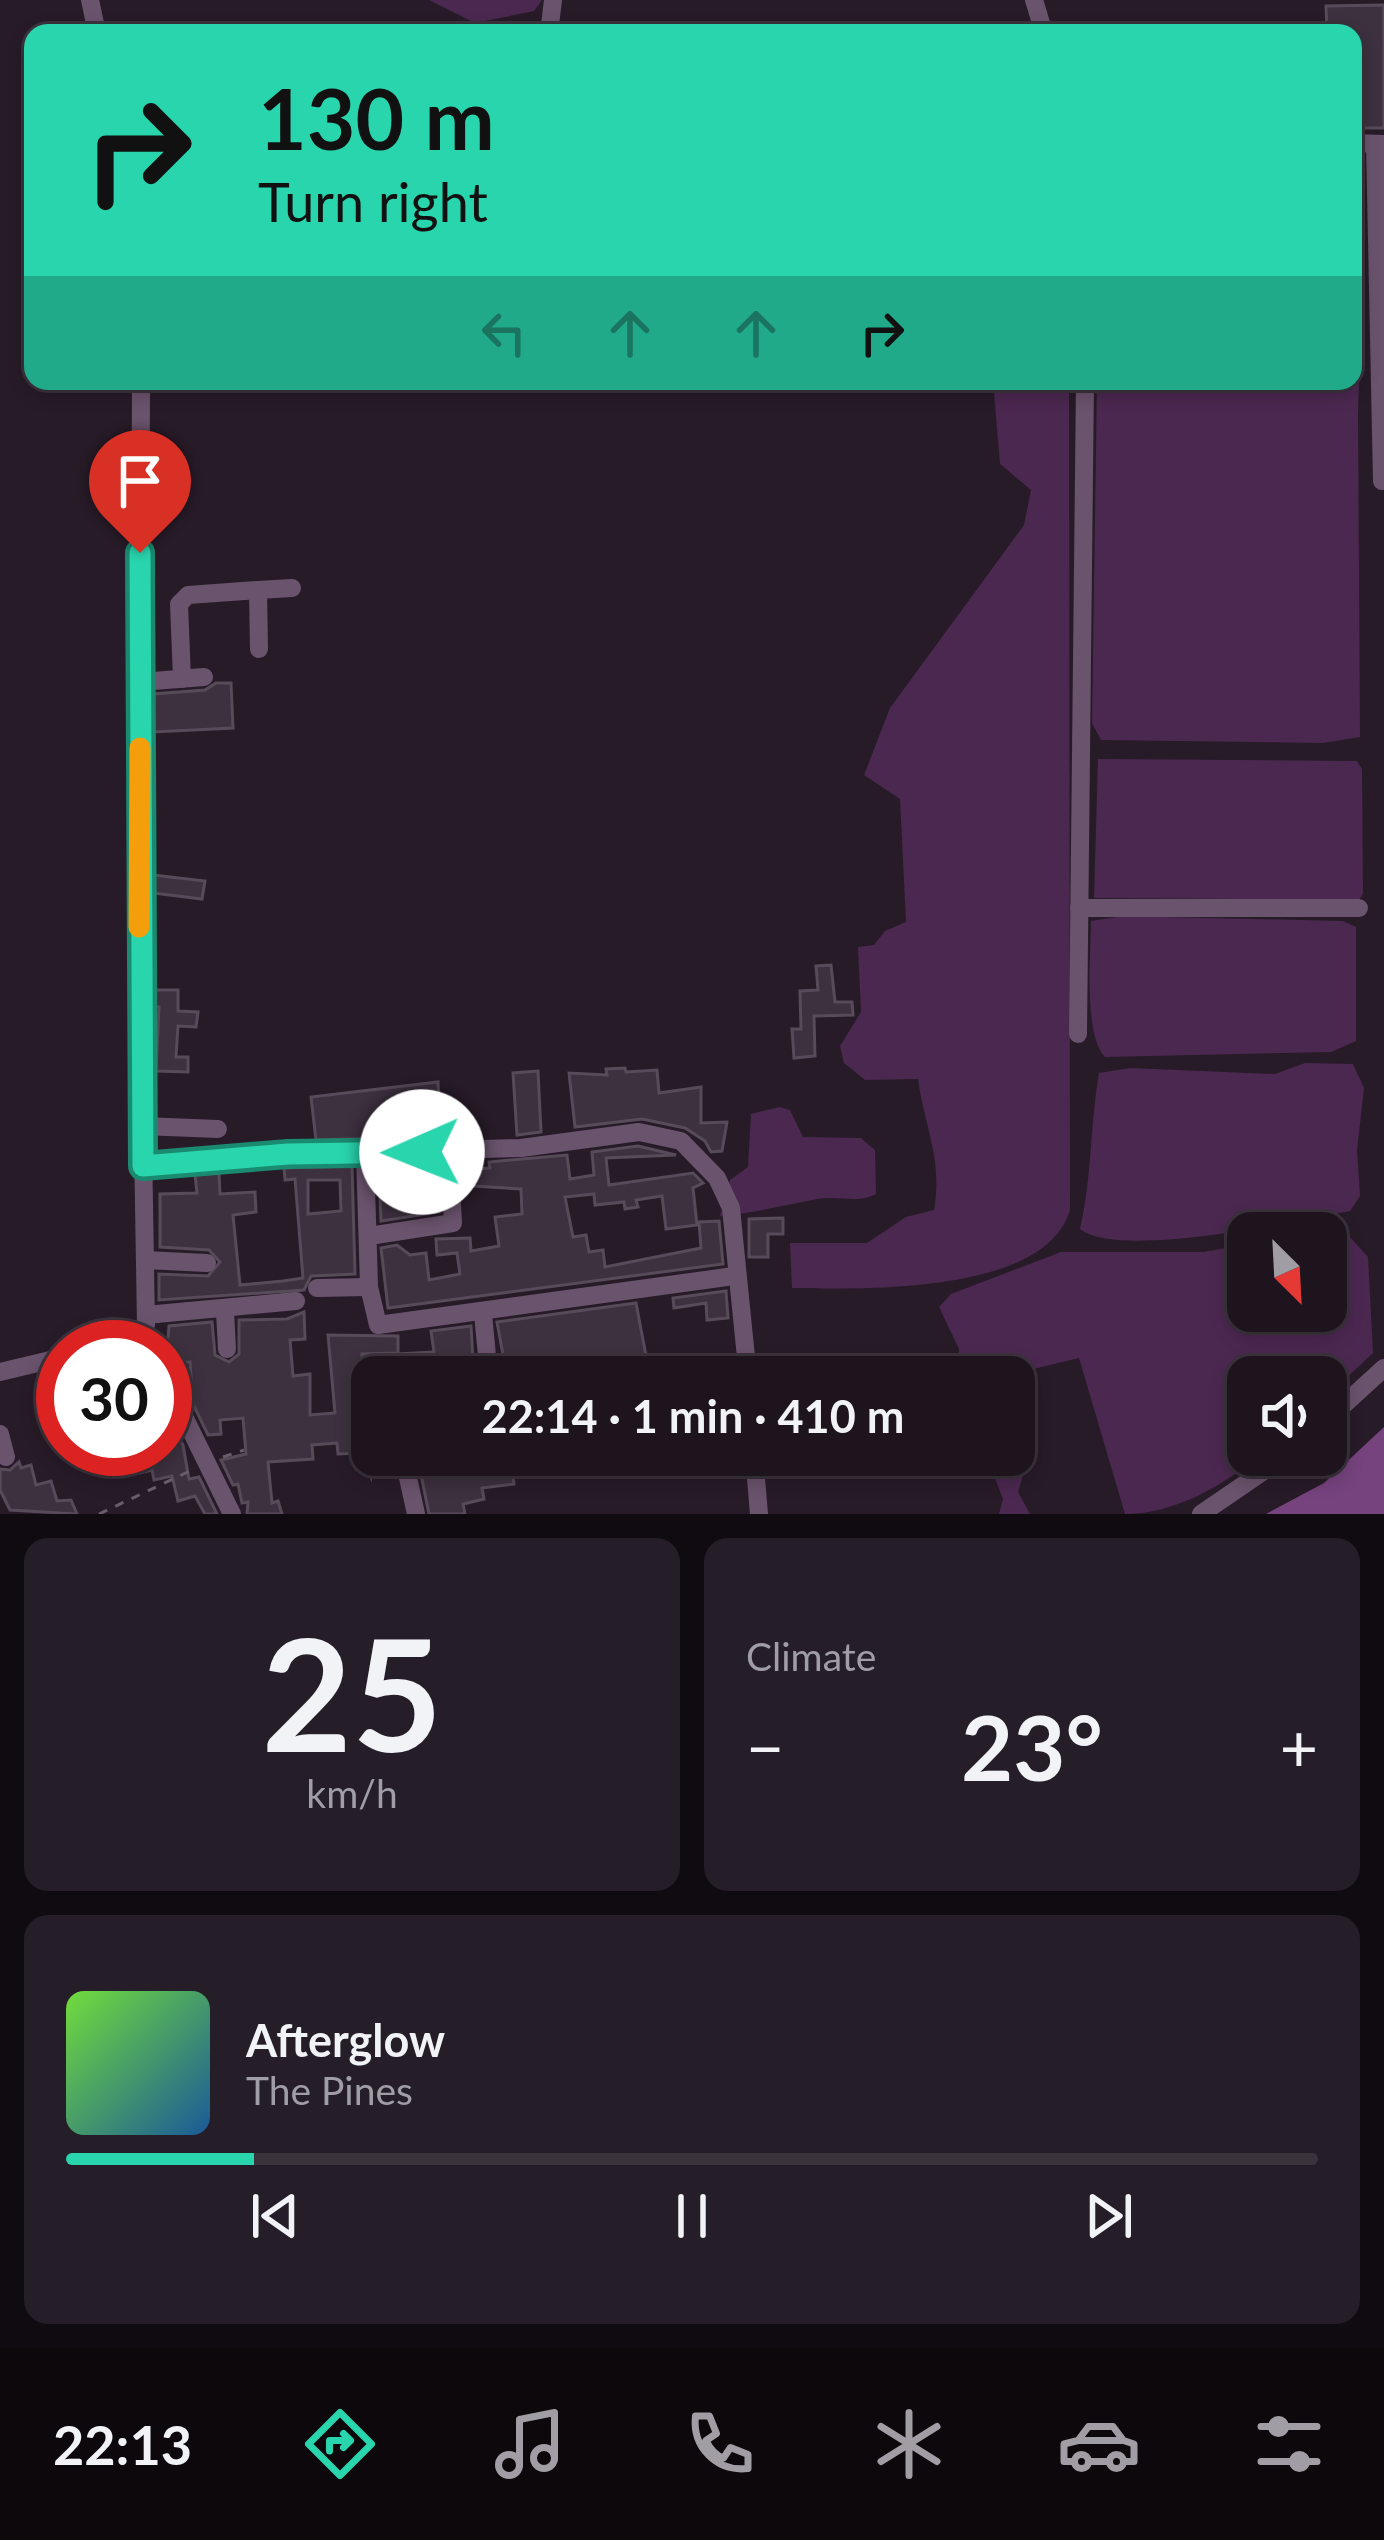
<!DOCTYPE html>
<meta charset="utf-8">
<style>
body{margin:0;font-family:Lato,sans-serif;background:#251d27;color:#f1f3f6;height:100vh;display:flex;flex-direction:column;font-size:45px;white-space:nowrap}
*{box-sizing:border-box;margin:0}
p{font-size:39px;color:#a09ea4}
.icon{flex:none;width:66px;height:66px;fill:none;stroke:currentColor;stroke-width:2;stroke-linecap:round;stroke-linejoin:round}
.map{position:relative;height:1514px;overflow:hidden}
.panel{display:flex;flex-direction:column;gap:24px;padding:24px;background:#100b10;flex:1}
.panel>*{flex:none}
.hud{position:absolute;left:24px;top:24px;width:1338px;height:366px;border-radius:24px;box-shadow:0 6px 18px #0003,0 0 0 3px #3b333c;background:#28d5ad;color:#111;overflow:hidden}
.needle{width:78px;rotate:156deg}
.fabs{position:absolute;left:1227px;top:1212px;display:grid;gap:24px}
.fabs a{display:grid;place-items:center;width:120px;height:120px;border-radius:24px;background:#1d141e;box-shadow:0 6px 18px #0003,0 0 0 3px #3b333c;font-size:60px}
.speed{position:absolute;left:36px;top:1320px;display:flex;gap:24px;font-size:60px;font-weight:700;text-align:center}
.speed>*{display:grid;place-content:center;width:156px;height:156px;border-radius:50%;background:#1d141e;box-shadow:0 6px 18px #0003,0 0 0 3px #3b333c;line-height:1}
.speed .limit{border:18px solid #d22;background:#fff;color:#111}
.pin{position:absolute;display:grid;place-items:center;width:102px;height:102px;color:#fff;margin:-123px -51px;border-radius:50% 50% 50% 0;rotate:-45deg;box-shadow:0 0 12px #0007}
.pin .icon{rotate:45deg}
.me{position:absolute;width:132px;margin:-66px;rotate:269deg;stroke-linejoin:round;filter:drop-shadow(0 0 9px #0008)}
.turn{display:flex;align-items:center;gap:42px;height:252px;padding:0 36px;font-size:54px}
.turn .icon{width:156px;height:156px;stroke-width:2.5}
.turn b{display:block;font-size:84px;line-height:102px}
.lanes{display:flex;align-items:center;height:114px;padding:0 36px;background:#0003;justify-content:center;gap:60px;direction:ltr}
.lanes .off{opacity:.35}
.big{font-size:90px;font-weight:700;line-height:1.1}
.panel .card{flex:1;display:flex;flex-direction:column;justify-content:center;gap:18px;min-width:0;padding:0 42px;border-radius:24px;background:#251d27}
.panel .dial{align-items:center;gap:0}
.dial b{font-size:156px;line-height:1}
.song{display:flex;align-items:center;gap:36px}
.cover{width:144px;height:144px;border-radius:18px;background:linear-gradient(135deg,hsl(100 70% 55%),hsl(210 70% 35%))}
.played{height:12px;border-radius:6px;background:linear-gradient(90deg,#28d5ad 15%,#3b333c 15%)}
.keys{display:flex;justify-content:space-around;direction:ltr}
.heat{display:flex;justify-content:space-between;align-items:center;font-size:66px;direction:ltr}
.panel .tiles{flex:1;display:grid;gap:24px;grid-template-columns:1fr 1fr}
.card:last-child{grid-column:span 2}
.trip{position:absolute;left:351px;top:1356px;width:684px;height:120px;border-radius:24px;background:#1d141e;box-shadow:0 6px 18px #0003,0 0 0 3px #3b333c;font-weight:700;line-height:120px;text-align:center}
.menu{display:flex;height:192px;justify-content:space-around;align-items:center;background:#0c080c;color:#a09ea4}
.menu .icon{width:84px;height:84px}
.menu .current{color:#28d5ad}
.menu b{font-size:54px;color:#f1f3f6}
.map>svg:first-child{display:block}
.green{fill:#4b2850}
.water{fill:#76437e}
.building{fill:#3d303f;stroke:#574a59;stroke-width:3;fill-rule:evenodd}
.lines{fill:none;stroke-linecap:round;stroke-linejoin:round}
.path{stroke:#685d69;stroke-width:3;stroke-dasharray:9 9;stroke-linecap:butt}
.minor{stroke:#6a536d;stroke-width:18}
.route-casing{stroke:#1a8a70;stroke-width:30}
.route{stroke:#28d5ad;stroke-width:21}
.slow{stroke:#f59e0b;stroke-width:21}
</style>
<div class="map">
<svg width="1384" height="1514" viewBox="0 0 1384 1514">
<rect width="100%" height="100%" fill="#271b28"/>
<g class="green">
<polygon points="429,0 542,0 534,11 475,23"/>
<polygon points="1353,175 1363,250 1358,413 1360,737 1323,743 1101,740 1092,723 1097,381 1353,381"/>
<path d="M993 381H1069L1070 1210C1045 1295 862 1289 792 1288L790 1243H867L906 1217 934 1210C943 1160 925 1129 918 1079L865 1080 844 1063 840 1046 861 1012 858 947 874 945 885 931 906 922 900 799 864 775 890 708 1024 525 1031 490 1000 464Z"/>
<polygon points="1098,759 1357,761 1362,769 1363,894 1359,900 1094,898"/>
<path d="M1123 916 1343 921 1356 927V1041L1331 1052 1105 1057C1083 1034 1091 953 1091 921Z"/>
<path d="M1305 1063 1353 1064 1364 1088 1357 1150 1360 1196 1350 1211C1297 1221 1119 1260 1080 1229 1092 1178 1090 1125 1099 1073L1130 1068 1275 1074Z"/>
<path d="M780 1107 790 1110 803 1137 861 1138 875 1150 876 1194C858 1204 839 1195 818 1199 785 1205 754 1213 720 1216L730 1180 748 1167 751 1114Z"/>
<path d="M1326 1235 1350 1237 1368 1257 1373 1353 1326 1397V1377H1248V1455H1260C1223 1486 1174 1514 1125 1514L1079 1358 1000 1377H958L959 1349 939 1307 951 1294 1061 1252H1204L1248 1244V1311H1326Z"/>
<polygon points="1014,1449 1024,1472 1018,1492 1030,1514 999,1514 1003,1499 986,1455 1014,1455"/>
</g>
<polygon class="water" points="1384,1427 1384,1514 1266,1514 1324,1483"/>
<g class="building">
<polygon points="1384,5 1384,128 1353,128 1353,33 1327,33 1326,6"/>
<polygon points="216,683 231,683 233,728 153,732 153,694 205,690"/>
<polygon points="153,875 205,881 202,899 153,893"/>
<polygon points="831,965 835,1002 852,1002 853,1015 814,1016 815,1056 794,1058 792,1029 801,1029 800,991 818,990 816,966"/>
<polygon points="154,990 178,990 178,1011 198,1012 196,1027 178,1026 176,1057 188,1057 188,1072 156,1071 159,1007 154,1007"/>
<polygon points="625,1068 626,1072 657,1070 659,1093 701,1087 701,1123 727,1122 722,1151 711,1152 705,1141 685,1128 642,1119 575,1127 569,1073 607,1075 606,1069"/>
<polygon points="538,1071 541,1132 517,1135 513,1073"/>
<polygon points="438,1082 439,1102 422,1094 394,1102 395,1132 381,1133 381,1138 316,1140 311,1097"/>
<polygon points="638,1146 676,1155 606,1158 609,1185 693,1173 703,1183 693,1188 697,1225 666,1229 662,1196 636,1200 638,1207 625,1209 624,1202 595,1205 594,1194 565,1197 573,1237 586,1235 589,1252 603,1250 605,1267 701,1248 699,1222 719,1221 723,1264 388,1308 381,1248 397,1245 410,1255 426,1253 429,1280 460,1274 457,1253 437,1255 436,1239 470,1238 471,1251 499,1246 495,1217 522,1214 521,1189 474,1186 473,1169 490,1168 489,1162 567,1155 570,1179 594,1175 592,1152"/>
<path d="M352 1166 355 1274 311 1276 304 1290 159 1300V1274L208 1276 220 1262 209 1250 160 1247V1194L197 1193 195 1175 219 1173 220 1194 255 1192 256 1212 233 1215 240 1285 283 1281 303 1278 295 1179 285 1180 284 1168ZM308 1180H340L341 1211 308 1214Z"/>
<polygon points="396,1173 398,1208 438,1202 439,1212 381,1221 379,1175"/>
<polygon points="783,1218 783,1234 768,1234 768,1257 749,1257 749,1219"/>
<polygon points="726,1291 728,1318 707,1320 706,1303 674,1308 673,1298"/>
<polygon points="636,1303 647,1361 620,1363 621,1372 602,1376 507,1377 497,1322"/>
<polygon points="304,1312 305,1339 290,1340 293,1376 310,1374 310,1415 335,1413 328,1335 398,1336 398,1353 362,1354 363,1384 372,1384 372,1455 386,1455 390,1464 372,1471 371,1477 362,1453 338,1454 337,1443 312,1445 313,1459 268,1462 272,1503 278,1501 282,1514 247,1514 248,1502 242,1503 238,1484 233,1485 221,1460 246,1454 243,1418 220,1420 221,1434 208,1435 193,1404 190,1362 166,1363 169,1326 212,1322 215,1355 229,1362 239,1354 239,1320 287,1319"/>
<polygon points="471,1326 473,1360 400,1375 398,1354 434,1352 431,1331"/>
<polygon points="165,1413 183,1445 189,1479 199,1477 217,1514 205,1514 195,1496 178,1501 172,1476 154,1480 152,1470 140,1473 137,1462 166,1452"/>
<polygon points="417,1455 510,1455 514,1484 482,1488 484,1499 463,1504 465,1514 429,1514"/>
<polygon points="19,1462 21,1468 31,1465 36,1485 51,1481 57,1501 71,1500 77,1514 10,1510 0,1490 0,1469 10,1470"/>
</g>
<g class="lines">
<g class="path">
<polyline points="223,1457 244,1450"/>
<polyline points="99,1514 192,1470"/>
</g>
<g class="minor">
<polyline points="90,0 97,33"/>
<polyline points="1034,0 1044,33"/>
<polyline points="549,33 553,0"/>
<polyline points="1353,143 1384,144"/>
<polyline points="1375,144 1382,481"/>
<polyline points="258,590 292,588"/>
<polyline points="182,679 179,604 188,595 258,590 259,649"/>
<polyline points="140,682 204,677"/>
<polyline points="1079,908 1359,908"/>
<polyline points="1078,1034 1085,381"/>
<polyline points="421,1107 422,1152"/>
<polyline points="142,1126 218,1129"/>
<polyline points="365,1152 369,1287 378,1325 734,1276"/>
<polyline points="143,1166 288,1154 521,1148 639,1132 681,1141 717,1178 731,1208 748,1377"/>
<polyline points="369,1236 453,1223 449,1151"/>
<polyline points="145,1260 207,1263"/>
<polyline points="317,1288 369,1287"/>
<polyline points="225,1311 227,1349"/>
<polyline points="483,1314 489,1377"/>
<polyline points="146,1315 296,1301"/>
<polyline points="104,1347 130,1341 146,1325 139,902 141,381"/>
<polyline points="0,1372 63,1357"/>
<polyline points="165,1378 232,1514"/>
<polyline points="1326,1421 1384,1368"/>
<polyline points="0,1434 6,1457"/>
<polyline points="403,1455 416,1514"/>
<polyline points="754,1455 759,1514"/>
<polyline points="1201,1514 1287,1455"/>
</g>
</g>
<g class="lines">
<g class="route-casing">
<polyline id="route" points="140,553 143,1166 288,1154 422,1152"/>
</g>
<use href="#route" class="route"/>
<polyline class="slow" points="139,927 140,748"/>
</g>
</svg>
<div class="fabs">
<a><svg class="needle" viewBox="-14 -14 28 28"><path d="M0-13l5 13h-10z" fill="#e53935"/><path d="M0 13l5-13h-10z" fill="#a09ea4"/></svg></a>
<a><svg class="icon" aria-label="sound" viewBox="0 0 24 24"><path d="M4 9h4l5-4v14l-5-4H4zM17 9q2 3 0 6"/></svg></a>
</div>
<div class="speed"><div class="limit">30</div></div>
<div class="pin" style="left:140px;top:553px;background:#d93025"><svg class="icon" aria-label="arrive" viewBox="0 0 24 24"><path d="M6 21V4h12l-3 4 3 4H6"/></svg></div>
<svg class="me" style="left:422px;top:1152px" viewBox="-20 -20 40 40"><circle r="19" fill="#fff"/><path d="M0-13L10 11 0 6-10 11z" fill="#28d5ad"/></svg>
<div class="trip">22:14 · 1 min · 410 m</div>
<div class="hud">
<div class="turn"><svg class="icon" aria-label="right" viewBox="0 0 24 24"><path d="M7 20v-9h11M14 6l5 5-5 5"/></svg><div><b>130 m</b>Turn right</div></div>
<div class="lanes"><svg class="icon off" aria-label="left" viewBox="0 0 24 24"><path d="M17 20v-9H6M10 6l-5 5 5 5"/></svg><svg class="icon off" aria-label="ahead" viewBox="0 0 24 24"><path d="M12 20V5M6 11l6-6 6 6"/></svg><svg class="icon off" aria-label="ahead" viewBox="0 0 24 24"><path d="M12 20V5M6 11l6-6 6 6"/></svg><svg class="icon" aria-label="right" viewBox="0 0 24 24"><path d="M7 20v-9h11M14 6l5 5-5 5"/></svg></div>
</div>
</div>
<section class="panel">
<div class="tiles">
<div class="card dial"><b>25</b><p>km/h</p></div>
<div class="card"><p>Climate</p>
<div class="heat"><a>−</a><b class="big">23°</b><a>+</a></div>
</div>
<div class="card">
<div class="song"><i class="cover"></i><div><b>Afterglow</b><p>The Pines</p></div></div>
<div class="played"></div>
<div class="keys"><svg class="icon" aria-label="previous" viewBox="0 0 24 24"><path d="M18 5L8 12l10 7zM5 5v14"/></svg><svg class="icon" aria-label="pause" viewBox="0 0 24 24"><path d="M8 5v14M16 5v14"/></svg><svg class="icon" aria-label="next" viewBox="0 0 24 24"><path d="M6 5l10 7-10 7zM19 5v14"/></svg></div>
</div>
</div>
</section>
<nav class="menu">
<b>22:13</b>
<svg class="icon current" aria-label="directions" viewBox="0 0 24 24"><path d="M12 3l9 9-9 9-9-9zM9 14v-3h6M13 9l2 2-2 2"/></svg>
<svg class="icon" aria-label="music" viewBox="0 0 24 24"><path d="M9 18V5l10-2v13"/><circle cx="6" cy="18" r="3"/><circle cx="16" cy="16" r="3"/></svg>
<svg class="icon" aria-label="phone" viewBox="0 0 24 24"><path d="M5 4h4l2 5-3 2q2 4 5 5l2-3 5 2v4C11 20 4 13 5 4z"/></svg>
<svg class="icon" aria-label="climate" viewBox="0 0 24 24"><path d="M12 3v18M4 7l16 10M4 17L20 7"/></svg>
<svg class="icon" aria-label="car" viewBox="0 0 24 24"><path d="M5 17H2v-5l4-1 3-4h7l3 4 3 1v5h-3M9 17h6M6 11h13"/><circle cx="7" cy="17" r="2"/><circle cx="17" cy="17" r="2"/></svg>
<svg class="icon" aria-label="filters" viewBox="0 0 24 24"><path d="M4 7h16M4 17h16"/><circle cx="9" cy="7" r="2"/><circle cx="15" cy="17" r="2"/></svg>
</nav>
